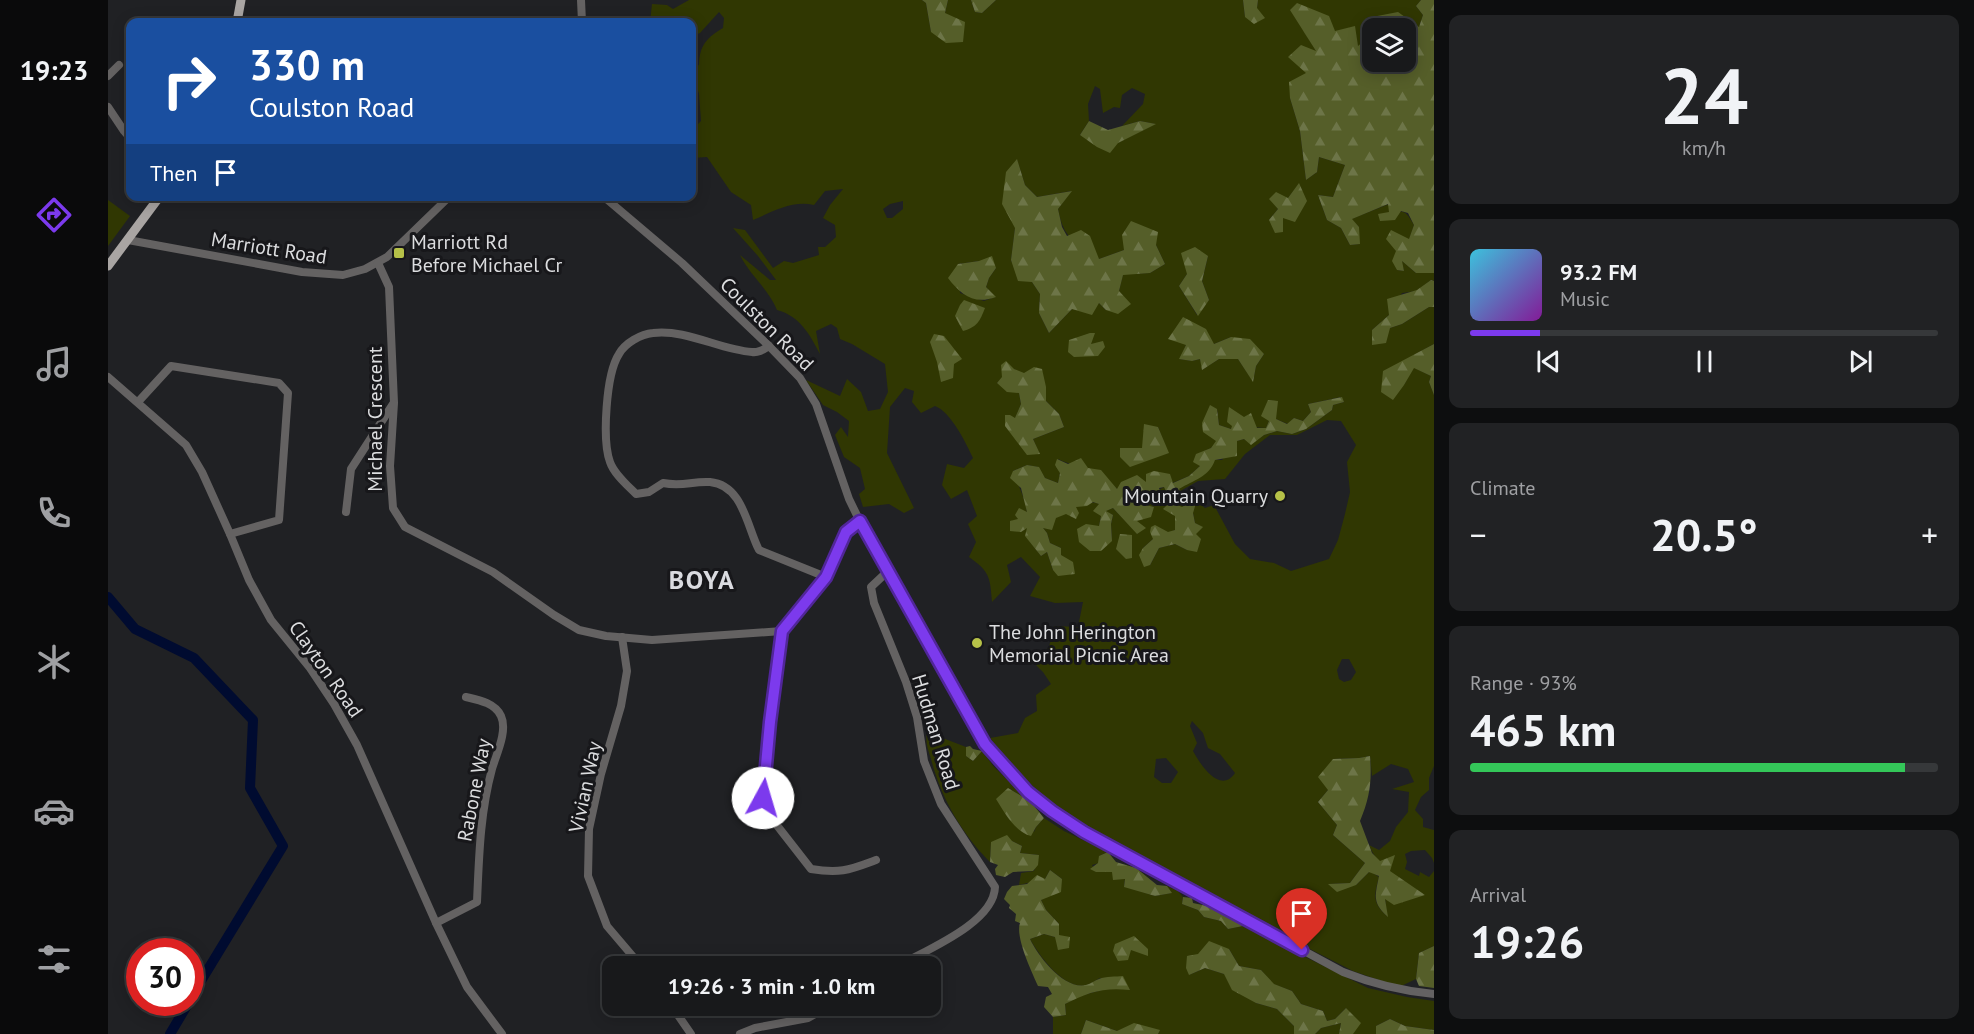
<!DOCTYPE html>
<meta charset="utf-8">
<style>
body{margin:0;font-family:"PT Sans",sans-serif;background:#212224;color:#f1f3f6;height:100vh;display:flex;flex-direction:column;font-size:22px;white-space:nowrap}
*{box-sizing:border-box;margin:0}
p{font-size:20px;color:#9fa0a3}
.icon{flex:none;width:33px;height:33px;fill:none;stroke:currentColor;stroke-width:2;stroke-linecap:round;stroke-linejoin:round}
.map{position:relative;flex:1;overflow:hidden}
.details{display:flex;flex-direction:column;gap:15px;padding:15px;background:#0d0e0f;width:540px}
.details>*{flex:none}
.banner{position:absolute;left:18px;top:18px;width:570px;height:183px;border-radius:12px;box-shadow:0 3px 15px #0003,0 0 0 2px #36383a;background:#1a4fa0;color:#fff;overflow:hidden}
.controls{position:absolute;left:1254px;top:18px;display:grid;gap:12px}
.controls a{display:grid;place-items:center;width:54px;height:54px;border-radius:12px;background:#18191b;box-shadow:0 3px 15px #0003,0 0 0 2px #36383a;font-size:30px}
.speed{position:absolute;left:18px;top:938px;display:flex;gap:12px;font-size:30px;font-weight:700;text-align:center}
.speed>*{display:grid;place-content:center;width:78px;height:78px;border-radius:50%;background:#18191b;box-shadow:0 3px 15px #0003,0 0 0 2px #36383a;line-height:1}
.speed .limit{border:9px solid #d22;background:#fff;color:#111}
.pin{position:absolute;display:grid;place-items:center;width:51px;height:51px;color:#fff;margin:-62px -26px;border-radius:50% 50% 50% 0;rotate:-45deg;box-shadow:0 0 6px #0007}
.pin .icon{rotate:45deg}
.me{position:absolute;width:66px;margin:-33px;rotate:6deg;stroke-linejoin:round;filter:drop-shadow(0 0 4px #0008)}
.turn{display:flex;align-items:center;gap:21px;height:126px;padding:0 24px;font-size:27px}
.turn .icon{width:78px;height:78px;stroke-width:2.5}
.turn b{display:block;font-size:42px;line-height:51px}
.then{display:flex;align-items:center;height:57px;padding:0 24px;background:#0003;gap:12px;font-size:22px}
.big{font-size:45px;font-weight:700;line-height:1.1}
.details .widget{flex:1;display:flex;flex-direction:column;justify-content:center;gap:9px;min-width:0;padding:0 21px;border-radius:12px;background:#212224}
.details .dial{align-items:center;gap:0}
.dial b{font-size:78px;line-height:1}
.song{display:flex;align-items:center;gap:18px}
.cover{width:72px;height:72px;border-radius:9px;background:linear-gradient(135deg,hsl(190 70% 55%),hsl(290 70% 35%))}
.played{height:6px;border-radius:3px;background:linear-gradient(90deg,#7c3aed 15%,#36383a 15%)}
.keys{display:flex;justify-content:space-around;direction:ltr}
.heat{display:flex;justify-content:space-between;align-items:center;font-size:33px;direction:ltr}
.charge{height:9px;border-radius:4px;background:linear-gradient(90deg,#34c759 93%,#36383a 0)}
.trip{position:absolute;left:494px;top:956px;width:339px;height:60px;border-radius:12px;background:#18191b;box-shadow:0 3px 15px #0003,0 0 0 2px #36383a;font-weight:700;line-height:60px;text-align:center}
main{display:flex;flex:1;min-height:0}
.dock{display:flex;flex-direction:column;width:108px;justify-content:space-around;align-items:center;background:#0a0a0b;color:#9fa0a3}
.dock .icon{width:42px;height:42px}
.dock .on{color:#7c3aed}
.dock b{font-size:27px;color:#f1f3f6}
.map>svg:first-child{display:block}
.green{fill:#303702;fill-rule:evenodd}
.forest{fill:url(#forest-firs)}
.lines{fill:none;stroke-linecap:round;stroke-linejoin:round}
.river{stroke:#000b30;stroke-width:10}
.minor{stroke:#646262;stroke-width:8}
.major{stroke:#a9a5a3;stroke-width:9}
.route-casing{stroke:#51269a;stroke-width:15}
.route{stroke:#7c3aed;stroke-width:10}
.poi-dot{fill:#b6c148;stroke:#17171a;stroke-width:2}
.labels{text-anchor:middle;stroke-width:6;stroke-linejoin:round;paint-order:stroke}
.poi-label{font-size:20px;fill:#dcdddf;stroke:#17171a;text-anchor:start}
.street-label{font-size:20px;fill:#dcdddf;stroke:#17171a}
.district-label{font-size:26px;font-weight:bold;letter-spacing:1.5px;fill:#dadbe0;stroke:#17171a}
</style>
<main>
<nav class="dock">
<b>19:23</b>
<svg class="icon on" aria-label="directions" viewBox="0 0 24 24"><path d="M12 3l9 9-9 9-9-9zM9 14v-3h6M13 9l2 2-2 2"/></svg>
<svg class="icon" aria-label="music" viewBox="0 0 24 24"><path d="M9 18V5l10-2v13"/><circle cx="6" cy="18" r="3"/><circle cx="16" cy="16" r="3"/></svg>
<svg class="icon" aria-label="phone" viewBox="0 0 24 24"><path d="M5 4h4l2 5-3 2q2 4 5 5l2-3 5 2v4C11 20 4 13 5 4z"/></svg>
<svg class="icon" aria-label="climate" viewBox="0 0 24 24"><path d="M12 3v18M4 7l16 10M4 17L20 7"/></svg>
<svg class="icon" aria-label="car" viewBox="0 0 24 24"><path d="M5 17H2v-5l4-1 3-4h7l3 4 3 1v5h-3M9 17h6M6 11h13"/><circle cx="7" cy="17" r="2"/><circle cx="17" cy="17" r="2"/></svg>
<svg class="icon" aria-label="filters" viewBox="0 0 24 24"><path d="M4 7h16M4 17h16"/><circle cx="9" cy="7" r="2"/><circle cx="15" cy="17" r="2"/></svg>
</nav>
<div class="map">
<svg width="1326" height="1034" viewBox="0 0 1326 1034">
<defs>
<pattern id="forest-firs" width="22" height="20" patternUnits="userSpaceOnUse" patternTransform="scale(1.5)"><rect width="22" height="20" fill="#555e29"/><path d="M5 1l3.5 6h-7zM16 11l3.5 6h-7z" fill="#6d7548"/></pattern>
</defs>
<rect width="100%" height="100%" fill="#202124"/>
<g class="green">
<path d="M581 0H814L818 3 823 32 837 13 840 0H863L867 12 874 13 888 0H1135L1137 17 1149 8 1150 0H1313L1308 6 1315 15 1311 27 1259 17 1264 34 1250 47 1227 31 1183 10 1209 52 1199 73 1182 98 1192 131 1198 180 1209 172 1211 157 1237 165 1225 197 1210 195 1219 220 1233 228 1242 245 1251 244V227L1243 219 1281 204V212C1297 210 1298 211 1306 225L1301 240 1288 251 1289 270 1296 271 1293 260 1308 273H1326V281L1323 280 1309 291 1294 293 1281 315 1264 330V345L1282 328 1294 324 1321 307H1326V344L1306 355 1296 385 1305 367 1323 376 1321 382 1326 395V766L1321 778V790L1313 797 1307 810 1315 819V827L1326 830V863L1324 858 1317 850 1303 851 1297 854 1299 862 1297 869 1311 876 1312 872 1321 877 1326 871V946L1311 953 1308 979 1291 987 1245 971 1155 925 1049 868 949 809 902 764 882 738 910 733 917 718 929 711 928 695 943 684 935 672 926 663 941 647 946 626 970 627 975 602 947 603 922 596 932 577 913 557 899 565 903 582 884 602C882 577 882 572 861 557L868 542 860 524 869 516 859 490 843 499 834 485 839 464 856 468 865 458C858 443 843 412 827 406L813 413 804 402 806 391 797 388 782 407 779 453 806 508 796 513 781 504 755 507 751 494 757 489 752 468 736 457 727 435 733 427 740 437 741 421 729 412 715 405 698 380 732 396 739 379 753 392 760 411 772 409 780 392 777 364 744 344 732 339 729 328 723 324 708 331 712 354C702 335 692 316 669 310 660 288 643 277 632 255L662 280H668L650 256 625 228 637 230 665 268 676 261 685 263 711 255 710 247H717L728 237 727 225 715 218 722 205 735 189 717 191 706 205C684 200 664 212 645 220L643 205 623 192 599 157 584 158V130L593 121 591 94 587 80 584 81V67L591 65C591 46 599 37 615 28L616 18 611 12 592 33 584 36V22H542L544 4 559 5 565 9ZM987 86 992 89 995 113 1006 107 1012 108 1014 95 1024 88 1037 94 1035 104 1014 126 1032 121 1047 124 1009 143 972 135 981 121 980 104ZM909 160 917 185 929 197 963 191 950 209C956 240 967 242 991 259L1016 250 1048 245 1057 264 1042 273 1015 274 1011 291 998 310 991 303 964 309 941 333 931 313 932 294 924 282 903 261 907 228ZM1191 184 1175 217 1161 220 1170 209 1162 198H1180ZM795 201V209L784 218H779L775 209 782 204ZM1100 256 1094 281 1101 300 1089 315 1071 286 1079 274ZM871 261 888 268 881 278 878 287 887 297 876 301 852 293 850 264ZM1123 337 1156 354 1148 366 1145 381 1130 359H1111L1095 369 1092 359 1084 361 1072 359 1078 345 1106 344ZM906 369 938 387V401L951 414 956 427 925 439 931 453 907 419 913 404 911 393 889 383ZM1233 397 1236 402 1225 405 1224 410 1198 429 1184 434 1169 431 1156 435 1143 444 1136 439 1129 441 1114 460H1107L1071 489 1072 502 1056 487 1035 499 1038 505 1046 507 1029 521 1030 534 1005 508 997 511 1005 515 1003 524 1004 541 991 526 993 516 991 504C974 497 948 518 934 527L939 533 942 543 953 548V555L945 570 939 552 933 556 918 536 920 527 911 519 919 513 918 504 905 471 919 465 930 467 937 478 950 483 952 473 950 459C974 470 990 468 1010 490L1038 483H1064L1081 476 1092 466 1088 455 1103 448 1109 441V409L1111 425 1123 429 1125 426 1158 428 1161 421 1168 419 1180 424 1186 418 1195 421 1203 412 1200 404ZM1219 420 1233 421 1248 445 1239 462 1242 492 1237 514 1230 540 1221 559 1183 571 1166 563 1142 559 1127 544 1106 505 1097 508 1074 490 1090 481 1117 479 1137 454 1162 435H1189ZM1050 427 1060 453 1043 458ZM1085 513 1087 523 1094 527 1087 534 1079 550 1067 544 1051 548 1042 565 1035 548 1045 539 1067 530V516ZM1234 659H1241L1248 672 1243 680 1236 682 1231 679 1229 670ZM1084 721 1095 733 1100 748 1112 754 1127 773C1112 795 1092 764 1085 751L1089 743 1082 726ZM1262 756 1264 776 1283 764 1300 769 1306 782 1284 789 1301 792 1300 812 1288 827 1282 841 1271 850 1261 845C1269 867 1297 882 1316 895L1277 899 1279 916C1264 903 1266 895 1271 877L1262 871 1248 885 1221 884 1242 883 1257 863 1225 835 1229 825 1210 802 1220 790 1225 759 1251 758ZM1058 758 1070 772 1063 783H1054L1046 777 1048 759Z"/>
<polygon points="0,200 22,216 0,246"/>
<path d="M819 732 858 747V756L865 761 874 751 886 767 922 801 900 788 926 832 928 827 936 818 956 831 1000 852 991 856V863L984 865 988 872H1005V879H1017L1016 886 1047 896 1063 893 1059 886 1070 891 1075 897 1074 904 1090 910 1096 917 1113 921 1120 929 1135 926 1260 988 1299 997 1326 1001V1030L1297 1026 1282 1019 1268 1026V1034H1245L1238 1008 1227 1019 1219 1021 1215 1011 1193 1004 1184 991 1165 984 1153 970 1131 966 1121 949 1081 975 1097 968 1116 974 1148 1003 1169 1009 1186 1026V1034H1050L1051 1031H1009L978 1020 973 1034H945V1017L958 1015 957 1004 972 996 1001 988 1022 989 992 978C988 980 983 984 979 985 956 991 931 955 922 939L936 934 947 937 951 935V924L938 910 933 900 954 879 942 870 937 879 911 885 913 873 926 871 931 855 912 853 914 846 904 841 883 842 882 862C854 834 833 798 823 759 820 750 817 742 819 732Z"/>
<polygon points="1233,1023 1231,1034 1207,1034 1213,1028"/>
</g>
<g class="forest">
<polygon points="814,0 840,0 837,13 857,22 855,42 838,43 823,32 818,3"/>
<polygon points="863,0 888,0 874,13 867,12"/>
<polygon points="1135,0 1150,0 1149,8 1157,18 1146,24 1137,17"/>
<polygon points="1313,0 1326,0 1326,273 1308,273 1294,261 1296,271 1289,270 1284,261 1288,251 1278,239 1283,230 1301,239 1306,225 1300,213 1293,211 1287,220 1272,221 1270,214 1281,212 1280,204 1244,219 1251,227 1252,244 1242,245 1233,228 1219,220 1210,195 1225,197 1237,165 1211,157 1209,172 1198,180 1192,131 1182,98 1181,82 1198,73 1180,57 1193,45 1208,51 1182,10 1189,3 1221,16 1227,31 1247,26 1250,46 1264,34 1264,62 1298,62 1298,28 1264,28 1264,32 1259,18 1290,12 1311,27 1315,15 1308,6"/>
<polygon points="981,121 1000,130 1032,121 1048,124 1010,143 1002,153 989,147 972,135"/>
<polygon points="909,159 917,185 929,197 964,191 950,209 954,227 959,236 973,230 982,236 991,259 1016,250 1014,235 1023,221 1050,232 1048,245 1057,264 1042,273 1015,275 1011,291 1023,304 1010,314 998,310 991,303 984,315 964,309 941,333 931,313 932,294 924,282 910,281 903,260 907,228 894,204 898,172"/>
<polygon points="1191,183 1199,201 1187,222 1175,218 1175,232 1167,233 1161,220 1170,209 1161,199 1168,192 1180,198"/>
<polygon points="1087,247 1100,256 1094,281 1101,300 1090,316 1071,286 1079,274 1073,253"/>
<path d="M884 256 888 268 881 278 878 287 888 297C866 305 853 295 840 278L850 264 871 261Z"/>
<polygon points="1323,280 1326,281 1326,307 1321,307 1294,324 1282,328 1278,343 1264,345 1264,330 1281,315 1279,299 1309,290"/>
<path d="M856 300 877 308C872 321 869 327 855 331L847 316 852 305Z"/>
<polygon points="1075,317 1098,329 1106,344 1123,337 1142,339 1156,354 1148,366 1145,382 1130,359 1111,359 1094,370 1092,359 1084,361 1071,359 1078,345 1060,339"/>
<polygon points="982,333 987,333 983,344 995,341 997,347 990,356 966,357 960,352 961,340"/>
<polygon points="826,334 836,336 854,359 846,364 845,378 833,382 829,362 822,342"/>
<polygon points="1326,344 1326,395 1321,382 1323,376 1306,368 1296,385 1285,400 1273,392 1275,371"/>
<polygon points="898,361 906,369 916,373 926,367 934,369 938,387 938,401 951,414 956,427 925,439 932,454 919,455 897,426 897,415 902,415 907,418 913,404 911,393 899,392 889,383 894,377 893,365"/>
<path d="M1234 397 1236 402 1225 405 1224 410 1198 429 1184 434 1169 431 1156 435 1143 445 1136 439 1129 441V456L1107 460C1101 477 1086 480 1071 489L1079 498 1072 502 1064 493H1059L1056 487 1051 488 1053 494 1046 502 1036 499 1038 505 1046 507 1043 517 1029 521 1038 528 1029 534 1005 508 998 511 1005 515 1003 524 1004 541 993 551H982L971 542 969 529 978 524 991 526 993 516 985 511 991 504 985 502 979 506 968 507 971 513 968 519 958 514 948 518 944 530 935 528 939 533 942 543 953 548V555L965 562 967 574 950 576 945 570 939 552 933 556 917 536 919 528 913 532 902 531V521L910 519 907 515 911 508 919 512 913 488 902 478 905 471 919 465 931 467 937 478 950 483 952 473 947 465 949 459 960 464 973 458 980 468 993 470 1009 489 1013 482 1029 475 1038 482V474L1046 471 1062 474 1065 483 1081 476 1092 466 1085 462 1088 454 1103 448 1108 441 1095 432 1094 423 1102 405 1109 409 1111 425 1123 429 1124 426 1119 422 1121 407 1136 417 1143 413 1149 428H1158L1161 421 1153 416 1160 400 1170 401 1168 419 1179 424 1186 418 1195 421 1203 412 1200 404Z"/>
<polygon points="1036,424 1050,427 1061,453 1022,467 1012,457 1012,448 1034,448"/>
<polygon points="1062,502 1074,507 1081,503 1088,503 1085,513 1087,523 1095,527 1088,534 1093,539 1089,552 1079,550 1067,544 1051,548 1042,565 1036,567 1031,555 1035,548 1045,539 1042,532 1043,527 1047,525 1060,532 1067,530 1067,516 1055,509"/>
<polygon points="1012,534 1024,535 1024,558 1018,559 1008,549"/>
<polygon points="862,746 865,749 874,751 865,761 858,756 858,747"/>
<path d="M1262 756C1264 781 1262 797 1252 821L1264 853 1272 861 1287 855 1282 871 1317 895 1286 905 1277 899 1280 917C1264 903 1267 896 1271 876L1261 872 1248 885 1229 892 1220 884 1242 883 1257 863 1225 835 1229 825 1210 802 1220 790 1210 777 1225 759 1251 758Z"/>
<path d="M900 788 922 801 936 818 928 827 923 836C907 832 896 812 888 799Z"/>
<polygon points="899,835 904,841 914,846 912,853 931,855 930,865 925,871 905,872 897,877 888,875 887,869 890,865 882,862 883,842"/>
<polygon points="1000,852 1008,862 1028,868 1049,885 1059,886 1064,893 1047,896 1016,887 1017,879 1005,880 1004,872 988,872 982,869 990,863 991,856"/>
<path d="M942 870 954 879 953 892 933 900 938 910 951 924V935L962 937 961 948 950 950 947 937 936 934 922 939C930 956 956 990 978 985 983 984 987 980 991 979 998 976 1008 977 1015 976L1022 990C996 987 980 992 957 1004L958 1015 945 1017 936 1007 938 997 944 994 940 987 930 986C924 972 907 937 912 923L907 921 908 914 901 908 902 905 896 899 899 892 904 886 919 884 929 875 937 879Z"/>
<polygon points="1075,897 1084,898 1085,903 1099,906 1135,926 1120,929 1113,921 1096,917 1090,910 1074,904"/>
<polygon points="1026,936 1040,949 1040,956 1023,950 1020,960 1010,961 1005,951 1007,944"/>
<polygon points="1101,941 1121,949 1131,966 1153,970 1166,984 1184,991 1193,1004 1215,1011 1219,1021 1227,1019 1238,1008 1253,1023 1245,1034 1231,1034 1233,1023 1213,1028 1207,1034 1186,1034 1186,1026 1169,1009 1148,1003 1124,990 1116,974 1097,968 1081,975 1078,968 1079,956 1090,954"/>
<polygon points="1326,946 1326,988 1311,986 1308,979 1311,953"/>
<polygon points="1282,1019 1297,1026 1326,1030 1326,1034 1268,1034 1268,1026"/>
<polygon points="978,1020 1009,1031 1026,1023 1052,1030 1050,1034 973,1034"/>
</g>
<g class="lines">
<g class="river">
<polyline points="0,597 27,629 86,658 145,720 142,788 175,846 82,999"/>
<polyline points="62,1034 81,1002"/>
</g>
<g class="minor">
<polyline points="473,0 474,22"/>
<polyline points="0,76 11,65"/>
<polyline points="0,107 16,131 22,138"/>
<path d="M495 196 574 263 661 346 692 378 708 404 741 499 759 536 877 744 920 792 944 811 976 832 1235 972C1265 984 1294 991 1326 994"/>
<polyline points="20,240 194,272 235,275 257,269 279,257 342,196"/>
<polyline points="270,263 281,287 286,403 282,466 285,508 297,527 385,572 446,615 471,630 498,636 544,640 674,631"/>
<path d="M661 346C656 349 651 353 644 352 612 350 579 329 545 333 533 334 517 343 511 354 498 374 494 440 502 462 506 474 519 485 528 494L541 492 555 483C575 487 583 481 602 482 635 485 639 527 651 550L718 577"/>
<polyline points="0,377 78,445 94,472 122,534 141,580 163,620 202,668 226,704 249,745 328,923 359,987 394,1034"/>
<polyline points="30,402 63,366 171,383 180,393 171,520 122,534"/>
<polyline points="238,512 243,469 285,404"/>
<path d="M752 521 738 532 718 577 674 631 662 722 655 798 664 819 703 869C732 874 741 870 768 860"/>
<path d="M779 572 763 587 766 603 798 682 809 717 816 761 833 804 887 887C886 923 818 950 790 966"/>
<polyline points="514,637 519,671 513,706 493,774 481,829 480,876 499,926 533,966"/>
<path d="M328 923 369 902C371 857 372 813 384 769 388 755 400 731 393 716 387 703 371 700 358 697"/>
<polyline points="563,1005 583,1034"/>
<polyline points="632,1034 647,1028 700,1018 723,1005"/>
</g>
<g class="major">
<polyline points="129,22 133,0"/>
<polyline points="0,266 52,196"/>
</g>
</g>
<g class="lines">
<g class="route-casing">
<polyline id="route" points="655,798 662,722 674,631 718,577 738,532 752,521 877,744 920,792 944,811 976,832 1194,950"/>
</g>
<use href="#route" class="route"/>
</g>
<g class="poi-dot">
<rect x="285" y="247" width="12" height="12" rx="3"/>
<circle cx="1172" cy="496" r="6"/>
<circle cx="869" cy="643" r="6"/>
</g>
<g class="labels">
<g class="poi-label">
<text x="303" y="249">Marriott Rd<tspan x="303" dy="23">Before Michael Cr</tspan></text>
<text x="1160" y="503" text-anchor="end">Mountain Quarry</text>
<text x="881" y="639">The John Herington<tspan x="881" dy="23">Memorial Picnic Area</tspan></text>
</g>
<g class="street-label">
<text transform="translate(161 248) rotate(9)" y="7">Marriott Road</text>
<text transform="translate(659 324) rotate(45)" y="7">Coulston Road</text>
<text transform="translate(267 419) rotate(-90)" y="7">Michael Crescent</text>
<text transform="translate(218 669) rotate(55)" y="7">Clayton Road</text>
<text transform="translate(828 732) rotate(73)" y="7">Hudman Road</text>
<text transform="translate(477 787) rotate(-78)" y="7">Vivian Way</text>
<text transform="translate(366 790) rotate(-79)" y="7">Rabone Way</text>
</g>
<g class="district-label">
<text x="594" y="589">BOYA</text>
</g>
</g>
</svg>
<div class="controls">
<a><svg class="icon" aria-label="layers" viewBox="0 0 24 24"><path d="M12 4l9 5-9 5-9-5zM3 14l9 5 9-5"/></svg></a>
</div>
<div class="speed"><div class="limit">30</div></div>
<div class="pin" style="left:1194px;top:950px;background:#d93025"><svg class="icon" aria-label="arrive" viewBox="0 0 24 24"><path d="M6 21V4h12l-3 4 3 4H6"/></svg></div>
<svg class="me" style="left:655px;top:798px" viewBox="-20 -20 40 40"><circle r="19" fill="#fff"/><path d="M0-13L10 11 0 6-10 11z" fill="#7c3aed"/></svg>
<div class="trip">19:26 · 3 min · 1.0 km</div>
<div class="banner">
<div class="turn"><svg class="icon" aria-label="right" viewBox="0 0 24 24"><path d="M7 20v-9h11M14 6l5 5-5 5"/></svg><div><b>330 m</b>Coulston Road</div></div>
<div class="then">Then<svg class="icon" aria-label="arrive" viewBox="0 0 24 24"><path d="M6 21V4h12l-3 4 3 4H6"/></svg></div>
</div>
</div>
<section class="details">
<div class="widget dial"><b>24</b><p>km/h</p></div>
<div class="widget">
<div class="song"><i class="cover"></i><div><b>93.2 FM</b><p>Music</p></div></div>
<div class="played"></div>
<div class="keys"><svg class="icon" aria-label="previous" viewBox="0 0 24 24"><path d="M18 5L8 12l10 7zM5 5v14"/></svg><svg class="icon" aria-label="pause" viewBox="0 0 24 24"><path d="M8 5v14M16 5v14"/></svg><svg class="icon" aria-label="next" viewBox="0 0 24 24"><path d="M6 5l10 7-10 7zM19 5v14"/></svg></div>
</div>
<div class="widget"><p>Climate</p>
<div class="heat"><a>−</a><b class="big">20.5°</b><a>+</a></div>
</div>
<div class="widget"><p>Range · 93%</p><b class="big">465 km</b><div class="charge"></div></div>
<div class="widget"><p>Arrival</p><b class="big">19:26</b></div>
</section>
</main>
